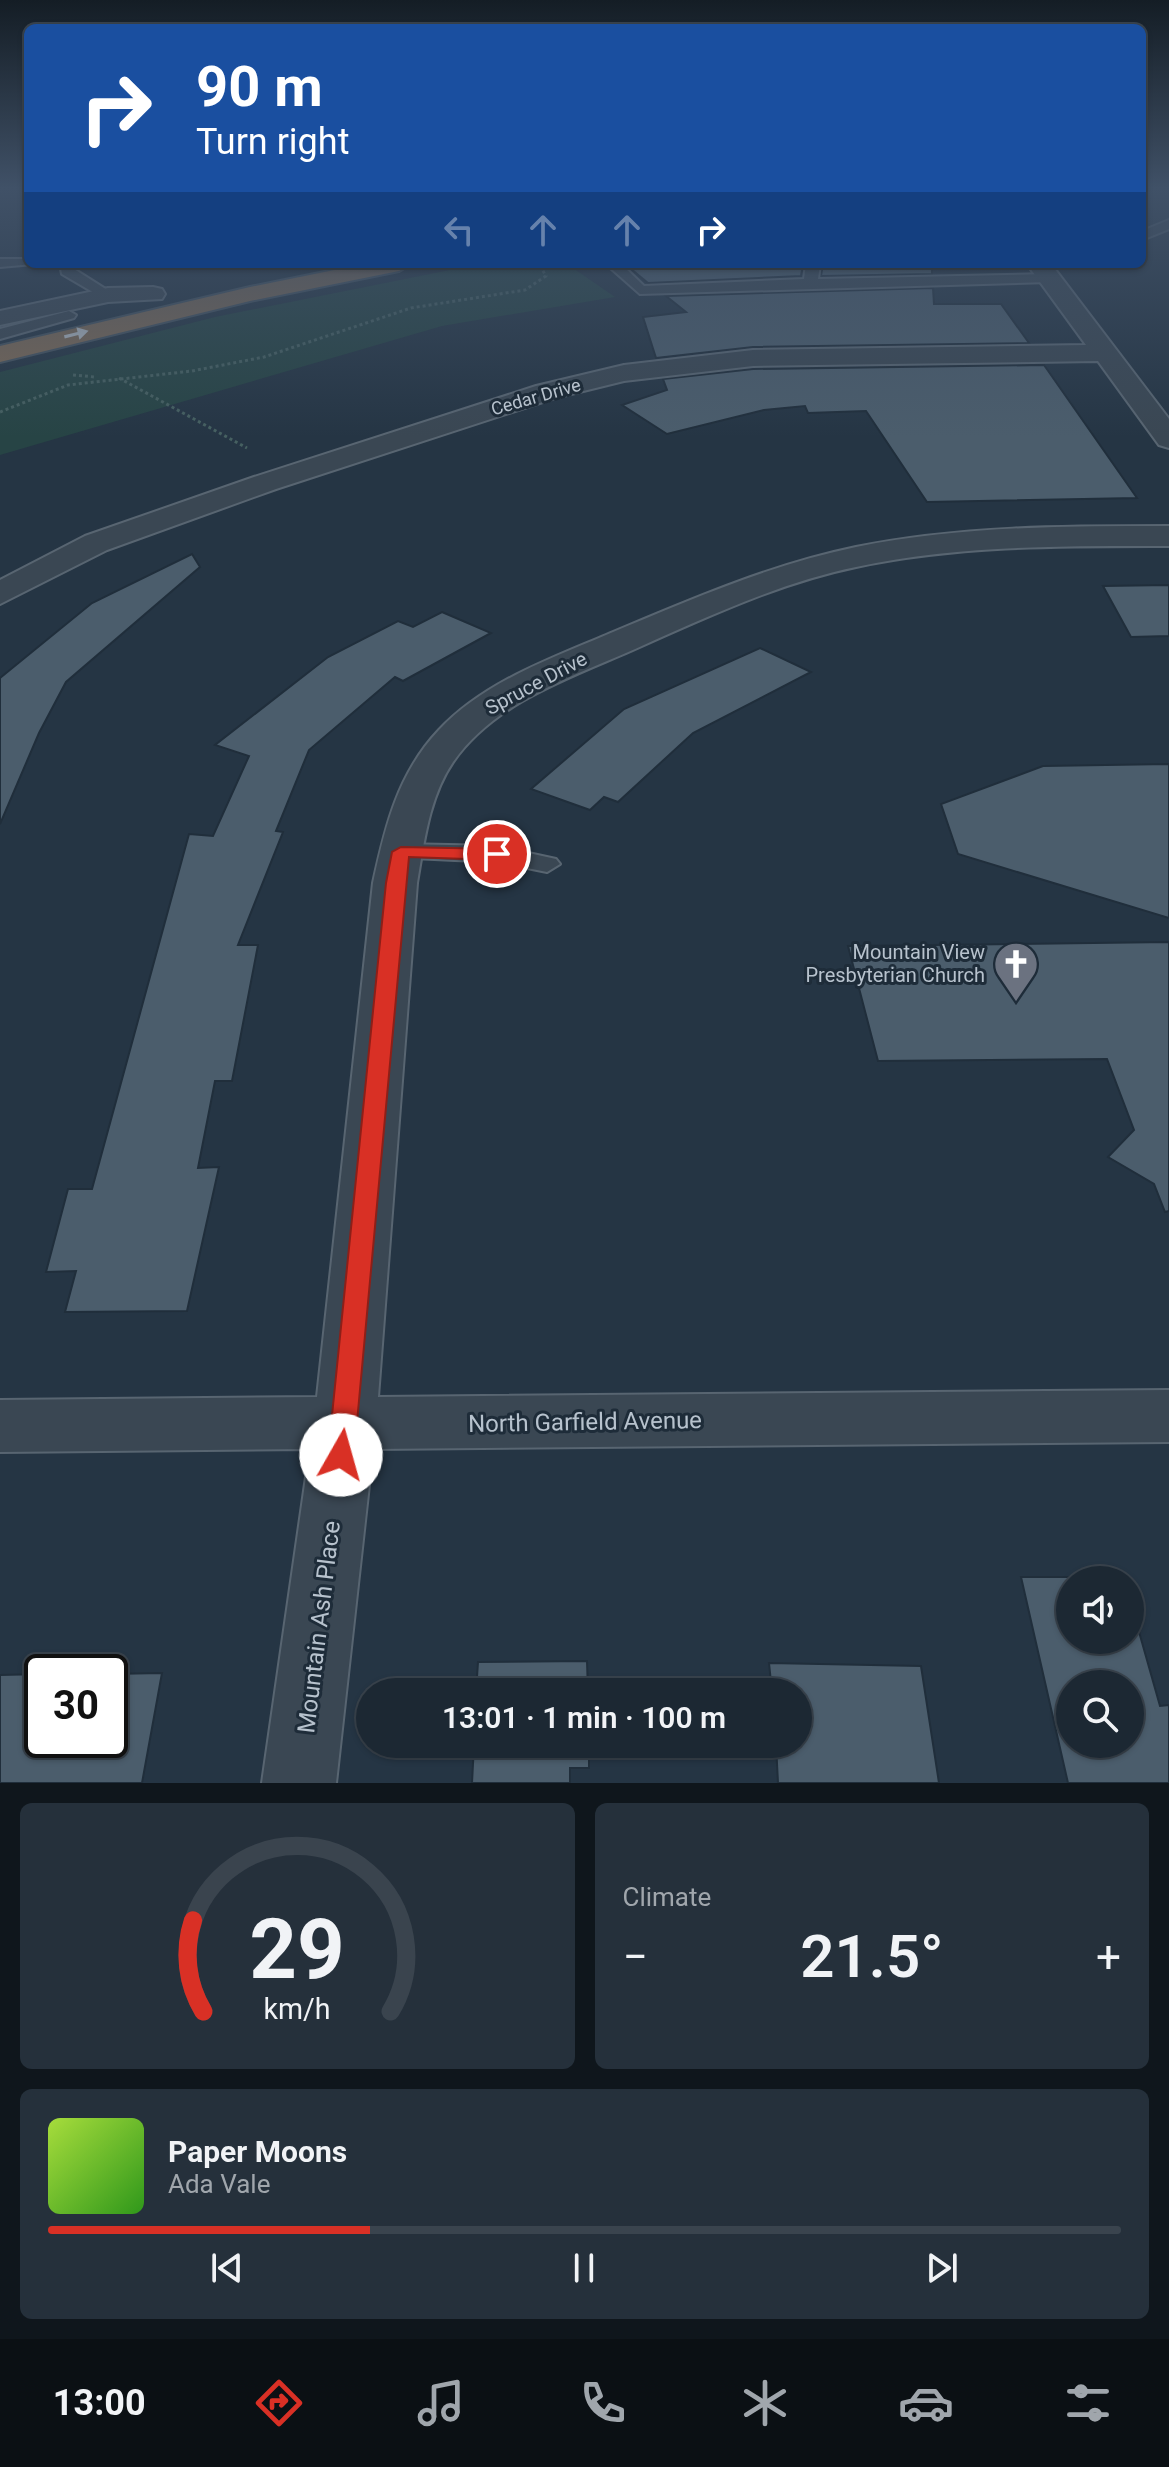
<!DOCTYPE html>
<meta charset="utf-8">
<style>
body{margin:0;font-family:Roboto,sans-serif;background:#25303b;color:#f1f3f6;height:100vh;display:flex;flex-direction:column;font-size:30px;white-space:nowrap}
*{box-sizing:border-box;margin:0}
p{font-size:26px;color:#a0a6ac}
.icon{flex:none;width:44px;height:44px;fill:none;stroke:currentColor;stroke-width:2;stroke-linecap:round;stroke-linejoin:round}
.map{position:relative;height:1783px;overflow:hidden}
.panel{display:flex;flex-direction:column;gap:20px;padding:20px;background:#0f161c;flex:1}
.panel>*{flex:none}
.guide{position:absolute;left:24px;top:24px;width:1122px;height:244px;border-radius:12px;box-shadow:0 2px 6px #0004,0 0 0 2px #3a444e;background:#1a4fa0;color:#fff;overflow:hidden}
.controls{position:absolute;left:1056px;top:1566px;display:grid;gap:16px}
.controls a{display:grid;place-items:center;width:88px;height:88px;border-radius:50%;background:#1c2833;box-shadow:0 2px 6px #0004,0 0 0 2px #3a444e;font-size:40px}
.speed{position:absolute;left:24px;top:1654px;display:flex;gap:16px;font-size:40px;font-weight:700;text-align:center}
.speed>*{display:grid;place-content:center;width:104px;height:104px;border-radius:50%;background:#1c2833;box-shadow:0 2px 6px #0004,0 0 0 2px #3a444e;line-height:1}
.speed .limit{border:4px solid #111;border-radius:12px;background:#fff;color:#111}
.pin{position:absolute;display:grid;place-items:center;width:68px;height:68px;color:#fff;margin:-34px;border:4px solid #fff;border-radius:50%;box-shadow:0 2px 8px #0007}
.me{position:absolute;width:88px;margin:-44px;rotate:7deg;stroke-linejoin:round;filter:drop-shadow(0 0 6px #0008)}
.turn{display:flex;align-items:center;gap:28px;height:168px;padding:0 40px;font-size:36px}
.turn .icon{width:104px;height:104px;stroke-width:2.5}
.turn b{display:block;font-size:56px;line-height:68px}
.lanes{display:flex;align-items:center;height:76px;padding:0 40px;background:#0003;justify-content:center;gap:40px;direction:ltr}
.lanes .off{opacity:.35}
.big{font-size:60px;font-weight:600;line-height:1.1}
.panel .tile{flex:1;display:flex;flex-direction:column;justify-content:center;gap:12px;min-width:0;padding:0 28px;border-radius:12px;background:#25303b}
.panel .dial{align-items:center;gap:0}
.dial svg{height:208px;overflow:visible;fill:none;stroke:#3a444e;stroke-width:7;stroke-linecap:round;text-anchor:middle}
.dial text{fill:#f1f3f6;stroke:none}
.song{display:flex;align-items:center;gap:24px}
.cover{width:96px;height:96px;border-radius:12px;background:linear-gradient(135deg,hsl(80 70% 55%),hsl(110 70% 35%))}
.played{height:8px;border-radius:4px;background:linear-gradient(90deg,#d93025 30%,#3a444e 30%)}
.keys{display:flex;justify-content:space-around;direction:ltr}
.heat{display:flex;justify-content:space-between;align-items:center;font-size:44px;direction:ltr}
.panel .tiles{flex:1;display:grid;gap:20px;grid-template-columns:1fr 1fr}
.tile:last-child{grid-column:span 2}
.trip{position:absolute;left:356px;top:1678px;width:456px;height:80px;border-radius:40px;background:#1c2833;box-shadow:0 2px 6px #0004,0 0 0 2px #3a444e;font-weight:600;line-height:80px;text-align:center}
.tabs{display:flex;height:128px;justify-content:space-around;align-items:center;background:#0b1014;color:#a0a6ac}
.tabs .icon{width:56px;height:56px}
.tabs .selected{color:#d93025}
.tabs b{font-size:36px;color:#f1f3f6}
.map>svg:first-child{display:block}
.green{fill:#274445}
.building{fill:#4b5d6c;stroke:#202e3b;stroke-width:2;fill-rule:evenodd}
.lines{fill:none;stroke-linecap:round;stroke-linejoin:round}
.lane-casing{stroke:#586571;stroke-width:4}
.street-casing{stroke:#586571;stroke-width:4}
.highway-casing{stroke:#44525e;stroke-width:4}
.path{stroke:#466061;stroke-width:3;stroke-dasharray:3 3;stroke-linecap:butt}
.lane{fill:#3a4753;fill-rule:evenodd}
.street{fill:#3a4753;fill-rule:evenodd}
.highway{fill:#7a6856;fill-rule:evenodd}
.oneway{fill:#b1b9c1}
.route{fill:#d93025;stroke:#8d1f18;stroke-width:2}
.labels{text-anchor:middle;stroke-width:6;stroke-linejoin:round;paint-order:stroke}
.far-street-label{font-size:18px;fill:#b7c2cd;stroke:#1e2c39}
.street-label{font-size:20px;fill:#b7c2cd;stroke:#1e2c39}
.poi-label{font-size:20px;fill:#b7c2cd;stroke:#1e2c39;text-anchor:end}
.near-street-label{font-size:24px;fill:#b7c2cd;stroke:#1e2c39}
</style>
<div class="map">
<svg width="1169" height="1783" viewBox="0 0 1169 1783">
<rect width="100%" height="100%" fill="#253544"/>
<polygon class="green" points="480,264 567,264 615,297 442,326 0,455 0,372 215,317"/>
<g class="building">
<polygon points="625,264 803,264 801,276 648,283"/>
<polygon points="823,264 932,264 932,274 821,276"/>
<polygon points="933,288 934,304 1001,304 1029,343 753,347 656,358 643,317 686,312 666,296"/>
<polygon points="1044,365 1137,498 927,502 866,411 808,413 805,406 764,410 667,434 622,405 667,390 663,379 753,369"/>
<polygon points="192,554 200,567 66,682 39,733 0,824 0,678 92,603"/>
<polygon points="1169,585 1169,636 1131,637 1103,586"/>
<polygon points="442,612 491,633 403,681 395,677 309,750 276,831 283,832 238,945 258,945 232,1081 215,1081 198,1168 219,1167 187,1311 65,1312 76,1271 46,1272 68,1189 92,1189 189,834 213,836 249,756 215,745 328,657 398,621 413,627"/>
<polygon points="760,648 811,672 693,733 618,802 604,797 590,810 531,789 624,709"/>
<polygon points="1169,764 1169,918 958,854 941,804 1043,766"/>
<polygon points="1169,942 1169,1211 1165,1212 1154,1184 1108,1157 1134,1130 1107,1059 878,1061 848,946"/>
<path d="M1021 1577H1123L1124 1580H1070V1640H1130V1600L1160 1706 1169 1705V1783H1068ZM1070 1684H1130V1744H1070Z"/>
<polygon points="587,1661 588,1692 476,1692 478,1662"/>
<polygon points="769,1663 921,1666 939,1783 778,1783 776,1744 798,1744 798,1692 772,1692"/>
<polygon points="162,1673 142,1783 0,1783 0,1675 42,1674 42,1740 110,1740 110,1674"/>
<polygon points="474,1744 589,1744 589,1768 570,1768 570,1783 472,1783"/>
</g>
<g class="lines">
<g class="lane-casing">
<g id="lane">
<polygon points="1169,220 1169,229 1142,240 1142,231"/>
<polygon points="0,259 28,259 28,264 34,264 0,267"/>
<polygon points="60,264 74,264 74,269 115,295 103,298 62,274"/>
<polygon points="606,264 621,264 644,286 804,279 806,264 820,264 818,279 1049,274 1056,278 1049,282 640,294"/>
<polygon points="69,311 76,315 74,318 0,339 0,329"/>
<polygon points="401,844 497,846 556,859 560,864 547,872 497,862 392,857 388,852 392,847"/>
</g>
</g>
<g class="street-casing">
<g id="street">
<polygon points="1027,264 1051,264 1169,419 1169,448 1159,445 1098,361 753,366 624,381 555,398 276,489 107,550 0,604 0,580 85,536 254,477 536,386 624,365 753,350 1086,345"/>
<polygon points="153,287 162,289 165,294 162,299 108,302 0,325 0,311 108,288"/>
<path d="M1169 526V546C1065 546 959 545 856 567 774 584 696 622 619 656 560 681 491 707 453 762 429 797 424 843 417 883L378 1397 1169 1390V1442L373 1449 336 1783H262L310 1449 0 1452V1400L317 1397 373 883C385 827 398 773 439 730 483 683 547 660 606 635 687 601 769 565 856 547 959 526 1065 526 1169 526Z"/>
</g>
</g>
<g class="highway-casing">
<polygon id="highway" points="364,264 411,264 399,271 250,301 0,362 0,346 250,287"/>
</g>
<g class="path">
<polyline points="73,375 95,377"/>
<polyline points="119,378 247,448"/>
<polyline points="0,412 68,385 192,371 264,357 411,308 525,290 546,276 539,264"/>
</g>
<use href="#lane" class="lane"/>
<use href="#street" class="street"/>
<use href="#highway" class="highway"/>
</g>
<defs><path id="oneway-solid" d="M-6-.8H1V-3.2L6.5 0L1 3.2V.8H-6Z" transform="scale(2)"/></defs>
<use class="oneway" href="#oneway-solid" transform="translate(76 334) rotate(-14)"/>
<linearGradient id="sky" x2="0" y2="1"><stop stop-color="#141d25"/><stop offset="0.43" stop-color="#405167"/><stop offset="1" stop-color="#405167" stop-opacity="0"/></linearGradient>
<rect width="1169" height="437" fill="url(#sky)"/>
<polygon class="route" points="401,847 497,849 506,854 497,860 409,857 354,1455 350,1462 341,1466 332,1462 328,1455 386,883 392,852"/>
<defs>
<g id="church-pin" transform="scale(2.3)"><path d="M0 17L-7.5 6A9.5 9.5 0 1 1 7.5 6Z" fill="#6b7280" stroke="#1e2c39"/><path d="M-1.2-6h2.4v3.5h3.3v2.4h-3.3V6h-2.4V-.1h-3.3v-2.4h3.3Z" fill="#fff"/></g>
</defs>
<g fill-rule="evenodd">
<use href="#church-pin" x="1016" y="964"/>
</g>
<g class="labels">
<g class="far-street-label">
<text transform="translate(536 397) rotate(-16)" y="6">Cedar Drive</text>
</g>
<g class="street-label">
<text transform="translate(536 683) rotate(-28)" y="7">Spruce Drive</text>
</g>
<g class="poi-label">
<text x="985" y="959">Mountain View<tspan x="985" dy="23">Presbyterian Church</tspan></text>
</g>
<g class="near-street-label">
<text transform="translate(585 1422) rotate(-1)" y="8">North Garfield Avenue</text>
<text transform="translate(319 1627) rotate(-83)" y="8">Mountain Ash Place</text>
</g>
</g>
</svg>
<div class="controls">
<a><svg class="icon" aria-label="sound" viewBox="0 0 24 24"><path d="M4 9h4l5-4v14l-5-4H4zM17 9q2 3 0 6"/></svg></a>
<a><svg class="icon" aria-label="search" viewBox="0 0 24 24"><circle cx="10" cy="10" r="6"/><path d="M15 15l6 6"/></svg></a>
</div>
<div class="speed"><div class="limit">30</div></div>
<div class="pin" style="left:497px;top:854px;background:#d93025"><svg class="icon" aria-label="arrive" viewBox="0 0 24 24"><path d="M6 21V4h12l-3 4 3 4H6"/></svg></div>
<svg class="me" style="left:341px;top:1455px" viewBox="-20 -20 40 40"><circle r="19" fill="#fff"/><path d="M0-13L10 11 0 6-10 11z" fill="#d93025"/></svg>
<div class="trip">13:01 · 1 min · 100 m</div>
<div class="guide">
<div class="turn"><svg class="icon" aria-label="right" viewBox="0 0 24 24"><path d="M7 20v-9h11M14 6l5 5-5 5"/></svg><div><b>90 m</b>Turn right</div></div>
<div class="lanes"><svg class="icon off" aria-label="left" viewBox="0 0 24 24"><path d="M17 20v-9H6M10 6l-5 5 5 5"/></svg><svg class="icon off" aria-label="ahead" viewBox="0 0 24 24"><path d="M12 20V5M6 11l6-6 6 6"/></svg><svg class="icon off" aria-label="ahead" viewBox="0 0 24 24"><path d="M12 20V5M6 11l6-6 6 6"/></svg><svg class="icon" aria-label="right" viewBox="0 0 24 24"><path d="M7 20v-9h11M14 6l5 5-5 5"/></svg></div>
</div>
</div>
<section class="panel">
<div class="tiles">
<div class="tile dial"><svg viewBox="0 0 100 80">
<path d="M14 69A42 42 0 1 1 86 69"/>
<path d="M14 69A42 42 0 0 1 10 34" stroke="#d93025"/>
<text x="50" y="56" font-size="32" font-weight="700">29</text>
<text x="50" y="72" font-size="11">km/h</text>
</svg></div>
<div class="tile"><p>Climate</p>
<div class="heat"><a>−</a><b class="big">21.5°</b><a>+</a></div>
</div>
<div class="tile">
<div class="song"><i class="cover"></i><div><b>Paper Moons</b><p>Ada Vale</p></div></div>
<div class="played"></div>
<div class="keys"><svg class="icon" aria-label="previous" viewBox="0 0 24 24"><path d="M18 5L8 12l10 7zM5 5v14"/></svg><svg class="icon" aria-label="pause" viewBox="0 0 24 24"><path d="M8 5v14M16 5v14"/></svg><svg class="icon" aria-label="next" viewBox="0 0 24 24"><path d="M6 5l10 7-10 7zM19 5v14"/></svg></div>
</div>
</div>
</section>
<nav class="tabs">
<b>13:00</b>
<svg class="icon selected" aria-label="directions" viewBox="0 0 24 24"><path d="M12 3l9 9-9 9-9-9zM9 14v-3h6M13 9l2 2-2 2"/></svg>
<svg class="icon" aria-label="music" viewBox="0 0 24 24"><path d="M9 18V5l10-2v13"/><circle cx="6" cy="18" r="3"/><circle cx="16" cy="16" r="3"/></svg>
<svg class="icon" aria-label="phone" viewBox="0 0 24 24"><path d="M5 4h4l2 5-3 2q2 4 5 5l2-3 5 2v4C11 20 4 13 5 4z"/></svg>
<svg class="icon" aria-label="climate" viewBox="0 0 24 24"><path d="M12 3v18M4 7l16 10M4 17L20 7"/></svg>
<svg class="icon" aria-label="car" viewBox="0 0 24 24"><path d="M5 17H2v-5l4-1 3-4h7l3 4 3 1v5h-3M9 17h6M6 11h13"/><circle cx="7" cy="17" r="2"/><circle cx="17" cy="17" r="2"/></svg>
<svg class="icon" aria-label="filters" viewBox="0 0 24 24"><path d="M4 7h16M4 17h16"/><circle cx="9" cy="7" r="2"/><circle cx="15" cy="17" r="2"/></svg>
</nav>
